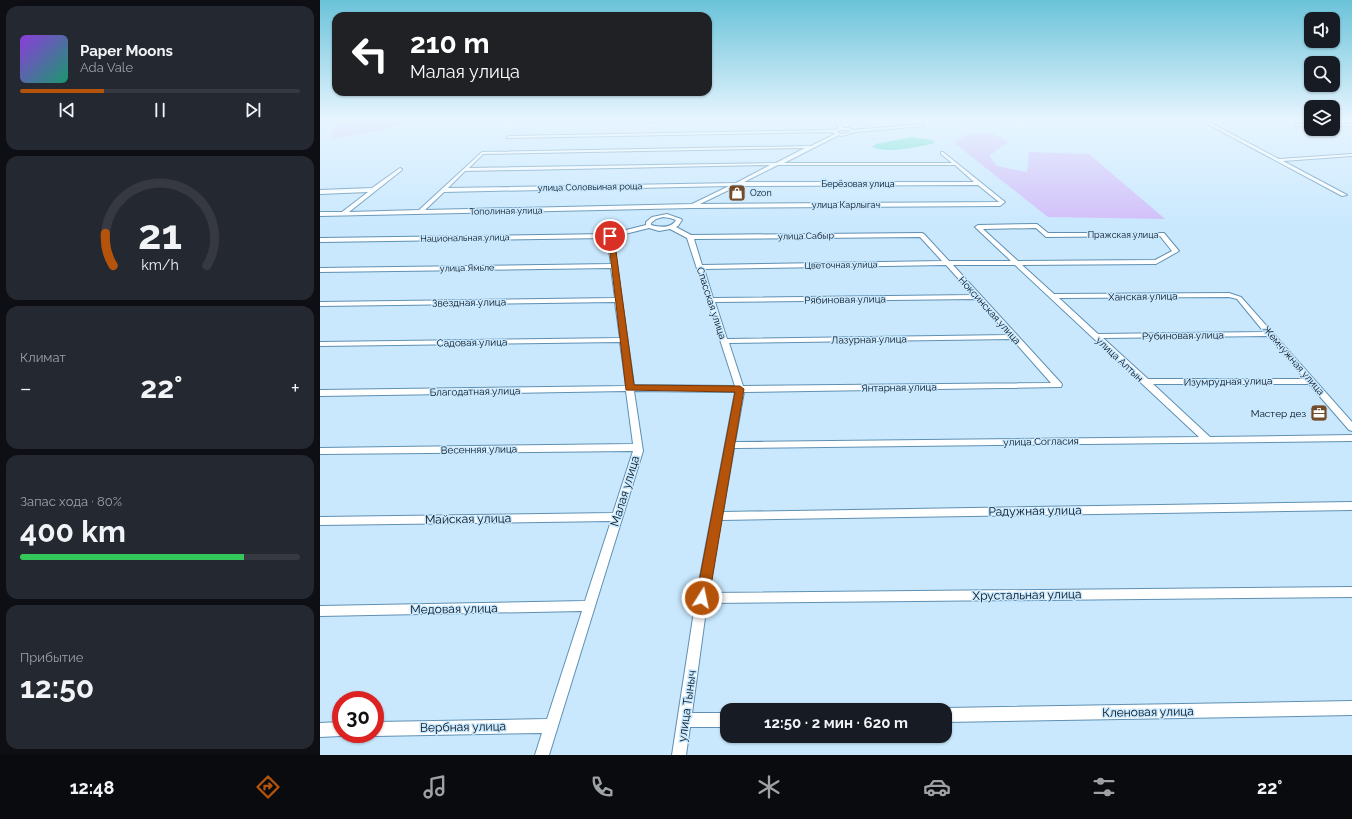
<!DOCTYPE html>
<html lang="ru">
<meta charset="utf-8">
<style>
body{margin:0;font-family:Raleway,sans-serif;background:#242831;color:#f1f3f6;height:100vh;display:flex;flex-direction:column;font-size:15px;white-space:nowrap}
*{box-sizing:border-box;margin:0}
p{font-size:13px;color:#9ea1a6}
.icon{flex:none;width:22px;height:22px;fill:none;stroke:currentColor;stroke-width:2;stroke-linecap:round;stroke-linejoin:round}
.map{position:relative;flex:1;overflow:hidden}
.sheet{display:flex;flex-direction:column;gap:6px;padding:6px;background:#0d0f14;width:320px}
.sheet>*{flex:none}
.banner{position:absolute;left:12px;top:12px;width:380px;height:84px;border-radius:12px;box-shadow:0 1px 3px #0004;background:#202124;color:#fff;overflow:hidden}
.buttons{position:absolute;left:984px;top:12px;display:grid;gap:8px}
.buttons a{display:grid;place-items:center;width:36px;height:36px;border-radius:8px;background:#171b24;box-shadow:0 1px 3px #0004;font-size:20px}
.speed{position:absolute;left:12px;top:691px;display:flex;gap:8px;font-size:20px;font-weight:700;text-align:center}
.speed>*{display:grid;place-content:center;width:52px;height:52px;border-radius:50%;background:#171b24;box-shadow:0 1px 3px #0004;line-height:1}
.speed .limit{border:6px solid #d22;background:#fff;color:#111}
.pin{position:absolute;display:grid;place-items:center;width:34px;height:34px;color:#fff;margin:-17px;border:2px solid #fff;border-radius:50%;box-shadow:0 1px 4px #0007}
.me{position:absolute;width:44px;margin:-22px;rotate:10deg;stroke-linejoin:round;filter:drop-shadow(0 0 3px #0008)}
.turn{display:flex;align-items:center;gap:14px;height:84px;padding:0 12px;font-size:18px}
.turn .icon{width:52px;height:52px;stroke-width:2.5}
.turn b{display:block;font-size:28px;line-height:34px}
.big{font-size:30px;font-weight:700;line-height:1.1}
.sheet .tile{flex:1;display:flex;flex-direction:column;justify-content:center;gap:6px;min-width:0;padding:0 14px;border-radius:12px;background:#242831}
.sheet .dial{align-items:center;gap:0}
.dial svg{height:104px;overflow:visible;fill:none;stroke:#363941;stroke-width:7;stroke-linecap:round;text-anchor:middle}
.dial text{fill:#f1f3f6;stroke:none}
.song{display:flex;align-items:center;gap:12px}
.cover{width:48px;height:48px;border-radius:6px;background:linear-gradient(135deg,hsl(270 70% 55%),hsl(160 70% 35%))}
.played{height:4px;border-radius:2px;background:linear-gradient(90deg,#b45309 30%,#363941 30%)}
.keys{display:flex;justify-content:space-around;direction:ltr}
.heat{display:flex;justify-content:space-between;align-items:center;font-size:22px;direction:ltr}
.charge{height:6px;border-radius:3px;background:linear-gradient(90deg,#34c759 80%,#363941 0)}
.trip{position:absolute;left:400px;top:703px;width:232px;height:40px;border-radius:12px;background:#171b24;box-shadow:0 1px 3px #0004;font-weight:700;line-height:40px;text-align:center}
.tabs{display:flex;height:64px;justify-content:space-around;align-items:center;background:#090b0e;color:#9ea1a6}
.tabs .icon{width:28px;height:28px}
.tabs .active{color:#b45309}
.tabs b{font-size:18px;color:#f1f3f6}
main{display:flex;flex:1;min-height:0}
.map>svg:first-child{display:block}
.green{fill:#d1bdf9}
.water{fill:#4ed9c2}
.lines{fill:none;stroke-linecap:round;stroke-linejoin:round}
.minor-casing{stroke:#5f90b3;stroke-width:2}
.minor{fill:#fff;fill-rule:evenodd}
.route{fill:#b45309;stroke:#753606}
.labels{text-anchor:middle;stroke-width:3;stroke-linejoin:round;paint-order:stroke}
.far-street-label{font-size:9px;fill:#01111d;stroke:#c9e8fe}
.far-poi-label{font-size:9px;fill:#01111d;stroke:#c9e8fe;text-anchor:start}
.street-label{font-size:10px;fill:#01111d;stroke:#c9e8fe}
.poi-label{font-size:10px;fill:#01111d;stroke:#c9e8fe;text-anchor:end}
.near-street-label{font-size:12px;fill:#01111d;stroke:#c9e8fe}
</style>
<main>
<section class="sheet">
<div class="tile">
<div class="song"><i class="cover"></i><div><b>Paper Moons</b><p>Ada Vale</p></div></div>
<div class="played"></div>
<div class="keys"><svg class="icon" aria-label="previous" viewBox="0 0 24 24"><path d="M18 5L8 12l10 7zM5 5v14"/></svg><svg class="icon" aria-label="pause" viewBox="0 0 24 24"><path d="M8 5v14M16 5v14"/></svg><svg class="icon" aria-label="next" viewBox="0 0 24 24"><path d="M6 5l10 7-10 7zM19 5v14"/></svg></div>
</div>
<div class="tile dial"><svg viewBox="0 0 100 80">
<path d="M14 69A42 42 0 1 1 86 69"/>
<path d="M14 69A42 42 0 0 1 8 44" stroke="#b45309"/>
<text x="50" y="56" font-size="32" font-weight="700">21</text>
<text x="50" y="72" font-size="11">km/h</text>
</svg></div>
<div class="tile"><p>Климат</p>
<div class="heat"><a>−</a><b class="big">22°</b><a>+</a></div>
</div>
<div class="tile"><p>Запас хода · 80%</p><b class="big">400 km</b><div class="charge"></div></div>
<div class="tile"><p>Прибытие</p><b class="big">12:50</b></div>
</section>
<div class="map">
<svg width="1032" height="755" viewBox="0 0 1032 755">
<rect width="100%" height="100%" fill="#c9e8fe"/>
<g class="green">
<polygon points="18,120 92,120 59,131 10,139"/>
<polygon points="650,133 674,134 688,142 669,156 677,166 707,172 709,152 769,154 845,219 728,217 633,142"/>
</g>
<path class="water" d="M591 137 613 140 615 143C597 147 569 154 552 147L556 144Z"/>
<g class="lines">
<g class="minor-casing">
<g id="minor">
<polygon points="325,120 375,120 373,121 326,122 324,121"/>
<path d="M514 120H518L523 128H529L533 130 603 124 605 125 603 126 535 132 522 136 519 135 464 163H632L621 154V152H623L685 202 680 206 372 208 0 216V212H22L48 192 0 194V190L52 188 80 168 82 169V170L29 212 99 210 162 152 491 146 515 134 512 132 187 138V137L189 136 515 130 519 128ZM520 130H528L530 132 522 134 517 132ZM485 148 456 163 149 168 163 154ZM450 165 416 183 128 188 145 171ZM458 165H635L654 182H424ZM658 185 679 202 380 204 417 186ZM409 186 372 204 105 210 124 192Z"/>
<polygon points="880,120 885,120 959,159 1032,154 1032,156 963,161 1027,195 1022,196"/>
<polygon points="975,124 991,124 991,126 976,126"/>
<rect x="1013" y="124" width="19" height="2"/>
<path d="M347 214 361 219 362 220 358 226 356 227 371 235 602 233 604 234 629 261H691L656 228 655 227 658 225 717 224 728 233H844L859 251 836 264 702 265 734 294 909 293 921 297 1032 422V431L1029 430 989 384H833L890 437 1032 435V441L414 448 403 512 1032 502V510L401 520 389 593 1032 587V597L387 603 372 713H407V727H370L366 755H352L376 598 415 392 314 391 323 451 229 755H215L222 733 55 736 51 734H55V722L227 719 262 611 0 616V606L265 601 291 521 0 525V517L293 513 313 451 0 454V448L313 444 306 391 0 396V390L306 386 300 342 0 346V342L300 338 295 302 0 306V302L295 298 291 268 0 272V268L291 264 287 238 0 242V238L290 234 326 225V222L332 217ZM343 217 350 218 356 220C351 229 339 227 331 225V223L336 219ZM329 228 339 231 350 229 367 238 415 386 314 385 293 237ZM716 228 726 237 840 236 852 251 835 260 698 261 663 229ZM600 237 622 261 382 265 374 239ZM626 265 653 295 393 298 384 269ZM633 265H695L879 437 415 442 424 392 741 387 742 385 741 383ZM909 297 917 299 944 332 778 334 739 298ZM656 299 689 335 407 339 395 302ZM948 336 985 379H828L783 338ZM692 339 731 383 423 386 409 343Z"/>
<polygon points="1032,701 1032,715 625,722 625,710 621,710 625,708"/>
<polygon points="21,722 21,734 25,734 21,736 0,737 0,723"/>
</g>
</g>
<use href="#minor" class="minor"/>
</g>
<linearGradient id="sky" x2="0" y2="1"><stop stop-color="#6ac3d9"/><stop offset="0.53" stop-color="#e7f5ff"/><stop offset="1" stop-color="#e7f5ff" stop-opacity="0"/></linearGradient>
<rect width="1032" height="226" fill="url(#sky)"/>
<polygon class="route" points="288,235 294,236 314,385 420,386 424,389 389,598 387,602 382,604 378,602 376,598 415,392 306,390"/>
<defs>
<g id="shop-square" transform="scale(0.9)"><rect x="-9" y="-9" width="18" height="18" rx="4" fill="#734c2a" stroke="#c9e8fe"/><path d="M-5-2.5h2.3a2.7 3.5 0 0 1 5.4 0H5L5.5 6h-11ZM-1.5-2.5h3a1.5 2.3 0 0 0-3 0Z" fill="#fff"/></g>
<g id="office-square" transform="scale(0.9)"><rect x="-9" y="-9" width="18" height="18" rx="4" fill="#734c2a" stroke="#c9e8fe"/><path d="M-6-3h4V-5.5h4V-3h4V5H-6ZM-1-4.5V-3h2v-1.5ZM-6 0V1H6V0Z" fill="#fff"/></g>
</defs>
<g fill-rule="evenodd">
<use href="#shop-square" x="417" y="193"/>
<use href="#office-square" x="999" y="413"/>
</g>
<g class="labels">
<g class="far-street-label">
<text x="538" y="187">Берёзовая улица</text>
<text transform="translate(270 187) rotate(-1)" y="3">улица Соловьиная роща</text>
<text x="526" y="208">улица Карлыгач</text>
<text transform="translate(186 211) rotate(-1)" y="3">Тополиная улица</text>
<text x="803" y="238">Пражская улица</text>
<text transform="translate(486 236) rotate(-1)" y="3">улица Сабыр</text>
<text transform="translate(145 238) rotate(-1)" y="3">Национальная улица</text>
<text transform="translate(521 265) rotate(-1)" y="3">Цветочная улица</text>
<text transform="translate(147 268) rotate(-1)" y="3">улица Ямьле</text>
</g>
<g class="far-poi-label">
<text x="430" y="196">Ozon</text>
</g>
<g class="street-label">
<text transform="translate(823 296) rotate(-1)" y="4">Ханская улица</text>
<text transform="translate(525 299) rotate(-1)" y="4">Рябиновая улица</text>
<text transform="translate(149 302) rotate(-1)" y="4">Звёздная улица</text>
<text transform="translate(392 303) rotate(72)" y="4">Спасская улица</text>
<text transform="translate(670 310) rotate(48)" y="4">Ноксинская улица</text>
<text transform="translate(863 335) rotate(-1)" y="4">Рубиновая улица</text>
<text transform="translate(549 339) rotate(-1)" y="4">Лазурная улица</text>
<text transform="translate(152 342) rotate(-1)" y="4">Садовая улица</text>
<text transform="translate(800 359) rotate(43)" y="4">улица Алтын</text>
<text transform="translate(974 360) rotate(49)" y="4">Жемчужная улица</text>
<text transform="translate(908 381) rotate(-1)" y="4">Изумрудная улица</text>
<text transform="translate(579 387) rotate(-1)" y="4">Янтарная улица</text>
<text transform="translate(155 391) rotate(-1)" y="4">Благодатная улица</text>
<text transform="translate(721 441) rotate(-1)" y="4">улица Согласия</text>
<text transform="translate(159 449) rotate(-1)" y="4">Весенняя улица</text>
</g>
<g class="poi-label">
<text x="986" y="417">Мастер дез</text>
</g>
<g class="near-street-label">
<text transform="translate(305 491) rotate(-73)" y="4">Малая улица</text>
<text transform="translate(715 511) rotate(-1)" y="4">Радужная улица</text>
<text transform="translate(148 519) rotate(-1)" y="4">Майская улица</text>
<text transform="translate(707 595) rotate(-1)" y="4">Хрустальная улица</text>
<text transform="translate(134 609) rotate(-1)" y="4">Медовая улица</text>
<text transform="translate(367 706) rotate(-82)" y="4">улица Тыныч</text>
<text transform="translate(828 712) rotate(-1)" y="4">Кленовая улица</text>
<text transform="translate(143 727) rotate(-1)" y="4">Вербная улица</text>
</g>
</g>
</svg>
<div class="buttons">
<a><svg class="icon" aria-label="sound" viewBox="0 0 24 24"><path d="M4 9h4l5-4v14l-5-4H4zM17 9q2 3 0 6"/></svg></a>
<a><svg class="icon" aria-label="search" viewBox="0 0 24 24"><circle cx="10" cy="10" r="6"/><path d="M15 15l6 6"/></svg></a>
<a><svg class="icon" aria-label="layers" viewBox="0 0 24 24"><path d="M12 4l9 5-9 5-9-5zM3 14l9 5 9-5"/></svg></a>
</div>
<div class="speed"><div class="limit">30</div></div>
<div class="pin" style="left:290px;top:236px;background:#d93025"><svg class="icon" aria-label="arrive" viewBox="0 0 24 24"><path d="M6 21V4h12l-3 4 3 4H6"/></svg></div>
<svg class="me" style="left:382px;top:598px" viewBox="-20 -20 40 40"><circle r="17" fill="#b45309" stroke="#fff" stroke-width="3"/><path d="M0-11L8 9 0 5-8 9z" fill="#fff"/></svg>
<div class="trip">12:50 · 2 мин · 620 m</div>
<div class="banner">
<div class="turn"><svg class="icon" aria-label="left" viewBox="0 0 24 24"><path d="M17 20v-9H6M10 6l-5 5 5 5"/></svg><div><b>210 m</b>Малая улица</div></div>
</div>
</div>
</main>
<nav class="tabs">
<b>12:48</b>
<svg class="icon active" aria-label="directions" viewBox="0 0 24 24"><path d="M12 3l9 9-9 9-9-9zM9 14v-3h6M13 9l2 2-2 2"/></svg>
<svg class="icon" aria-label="music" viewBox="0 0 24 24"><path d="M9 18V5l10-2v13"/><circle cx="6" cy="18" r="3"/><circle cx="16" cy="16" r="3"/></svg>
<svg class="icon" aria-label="phone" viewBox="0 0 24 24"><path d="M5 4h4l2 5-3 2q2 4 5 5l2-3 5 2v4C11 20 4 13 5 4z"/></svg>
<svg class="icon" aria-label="climate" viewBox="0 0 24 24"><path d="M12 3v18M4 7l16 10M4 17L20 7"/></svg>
<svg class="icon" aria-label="car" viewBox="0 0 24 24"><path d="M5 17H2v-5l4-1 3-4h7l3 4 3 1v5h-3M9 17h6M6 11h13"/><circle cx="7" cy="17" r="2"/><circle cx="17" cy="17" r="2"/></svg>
<svg class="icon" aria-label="filters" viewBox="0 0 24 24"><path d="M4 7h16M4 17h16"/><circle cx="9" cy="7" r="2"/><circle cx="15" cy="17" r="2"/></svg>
<b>22°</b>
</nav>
